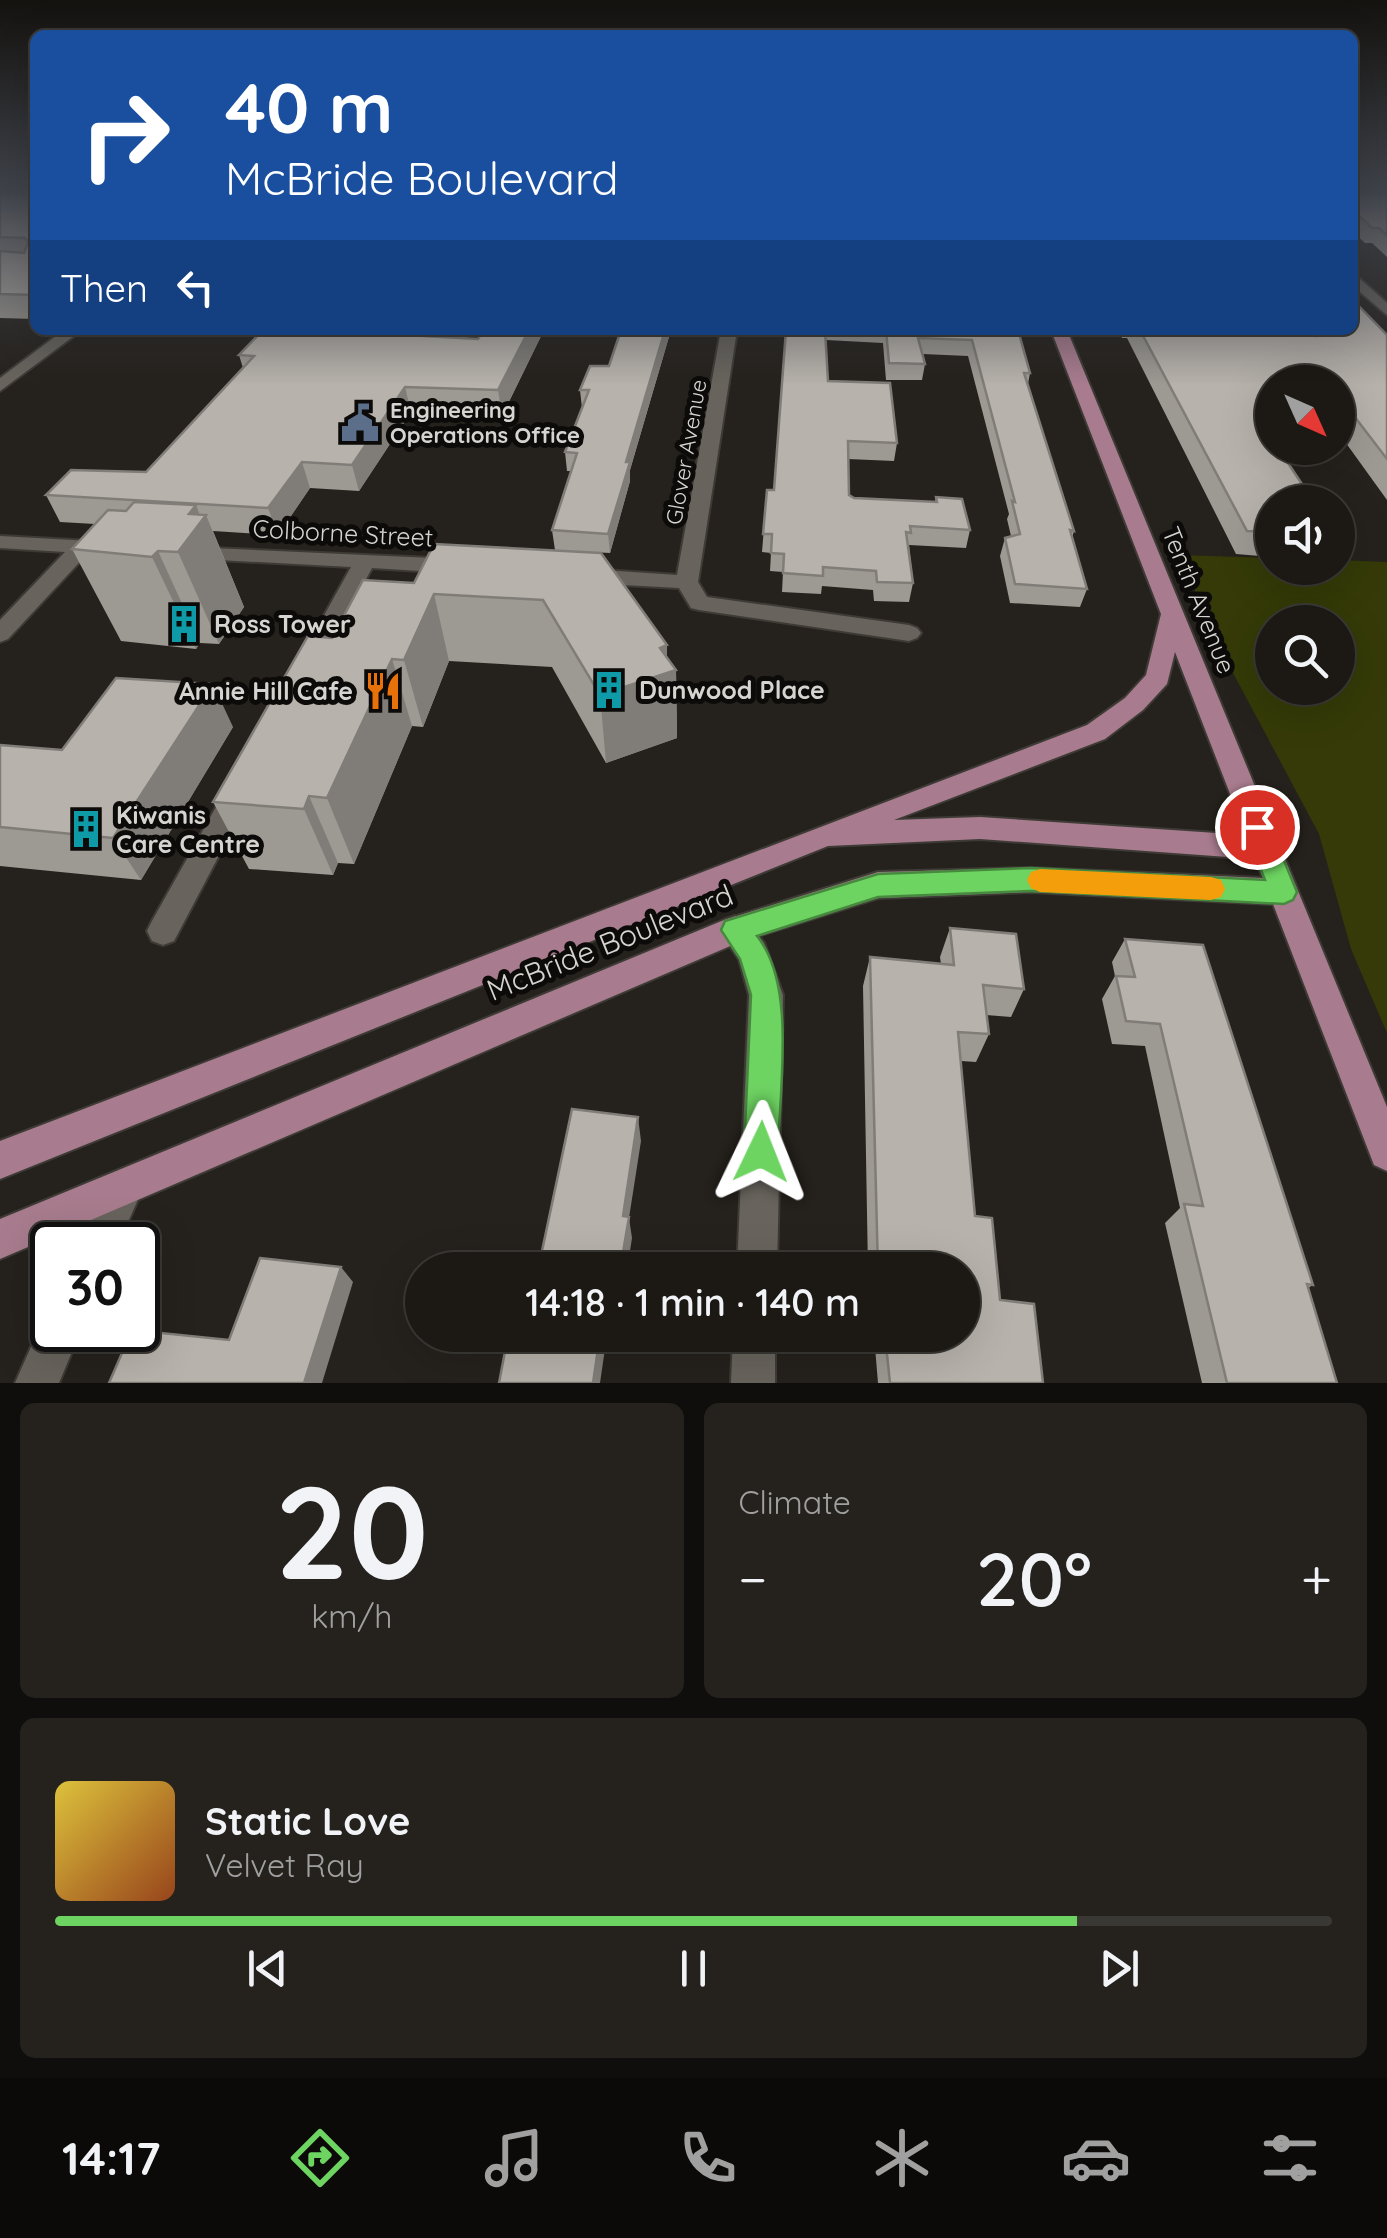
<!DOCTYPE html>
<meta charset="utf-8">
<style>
body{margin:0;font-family:Quicksand,sans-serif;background:#25221e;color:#f1f3f6;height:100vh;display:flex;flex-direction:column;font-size:38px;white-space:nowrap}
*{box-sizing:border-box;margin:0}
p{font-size:32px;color:#a0a0a0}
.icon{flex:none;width:55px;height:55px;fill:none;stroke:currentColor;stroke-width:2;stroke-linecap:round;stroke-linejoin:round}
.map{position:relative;height:1383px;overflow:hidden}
.side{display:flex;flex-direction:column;gap:20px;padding:20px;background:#0f0e0c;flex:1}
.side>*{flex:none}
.top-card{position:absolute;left:30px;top:30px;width:1328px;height:305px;border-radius:15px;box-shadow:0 10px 40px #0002,0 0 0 2px #3a3834;background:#1a4fa0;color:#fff;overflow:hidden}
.needle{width:65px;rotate:135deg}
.fabs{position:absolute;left:1255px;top:365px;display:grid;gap:20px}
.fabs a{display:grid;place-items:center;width:100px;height:100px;border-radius:50%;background:#1c1915;box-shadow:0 10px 40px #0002,0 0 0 2px #3a3834;font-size:50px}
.speed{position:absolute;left:30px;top:1222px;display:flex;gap:20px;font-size:50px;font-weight:700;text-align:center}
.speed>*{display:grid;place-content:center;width:130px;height:130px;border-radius:50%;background:#1c1915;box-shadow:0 10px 40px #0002,0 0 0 2px #3a3834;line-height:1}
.speed .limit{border:5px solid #111;border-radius:15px;background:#fff;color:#111}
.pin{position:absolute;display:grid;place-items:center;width:85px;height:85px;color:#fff;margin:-42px;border:5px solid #fff;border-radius:50%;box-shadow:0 2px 10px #0007}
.me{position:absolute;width:110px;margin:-55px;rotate:2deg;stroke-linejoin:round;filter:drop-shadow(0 0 8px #0008)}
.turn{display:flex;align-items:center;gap:35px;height:210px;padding:0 30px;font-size:45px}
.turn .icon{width:130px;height:130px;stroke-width:2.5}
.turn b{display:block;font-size:70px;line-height:85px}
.then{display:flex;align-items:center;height:95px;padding:0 30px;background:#0003;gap:20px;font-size:38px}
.big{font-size:75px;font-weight:600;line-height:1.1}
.side .card{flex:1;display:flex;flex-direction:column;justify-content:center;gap:15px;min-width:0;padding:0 35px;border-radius:15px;background:#25221e}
.side .dial{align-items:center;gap:0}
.dial b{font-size:130px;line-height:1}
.song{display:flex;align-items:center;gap:30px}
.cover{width:120px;height:120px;border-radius:15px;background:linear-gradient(135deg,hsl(50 70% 55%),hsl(20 70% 35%))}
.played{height:10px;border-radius:5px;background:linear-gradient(90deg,#6dd361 80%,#3a3834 80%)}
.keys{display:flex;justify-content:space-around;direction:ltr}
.heat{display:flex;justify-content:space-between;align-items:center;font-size:55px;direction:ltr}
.side .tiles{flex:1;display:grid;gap:20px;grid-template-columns:1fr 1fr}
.card:last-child{grid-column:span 2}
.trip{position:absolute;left:405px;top:1252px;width:575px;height:100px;border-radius:50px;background:#1c1915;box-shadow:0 10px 40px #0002,0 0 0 2px #3a3834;font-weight:600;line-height:100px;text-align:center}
.dock{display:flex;height:160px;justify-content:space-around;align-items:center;background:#0b0a08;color:#a0a0a0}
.dock .icon{width:70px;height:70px}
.dock .current{color:#6dd361}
.dock b{font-size:45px;color:#f1f3f6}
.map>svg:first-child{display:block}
.green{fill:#353a08;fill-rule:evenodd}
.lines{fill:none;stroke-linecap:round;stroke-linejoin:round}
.minor-casing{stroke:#3e3b36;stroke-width:4}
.major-casing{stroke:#3e3b36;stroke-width:4}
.minor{fill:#68645d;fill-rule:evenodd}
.major{fill:#a87c8e;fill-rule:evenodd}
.wall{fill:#9d9993}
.shaded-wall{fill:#807d78}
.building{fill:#b7b2ab;stroke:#807d78;stroke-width:2.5}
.route{fill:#6dd361;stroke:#47893f;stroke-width:2.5}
.slow{fill:#f59e0b}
.labels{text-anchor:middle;stroke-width:10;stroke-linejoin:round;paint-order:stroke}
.far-poi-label{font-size:22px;font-weight:bold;fill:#d6d4d0;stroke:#0d0b09;text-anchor:start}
.far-street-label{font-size:22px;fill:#d6d4d0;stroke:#0d0b09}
.street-label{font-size:25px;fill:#d6d4d0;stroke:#0d0b09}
.poi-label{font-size:25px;font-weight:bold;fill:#d6d4d0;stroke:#0d0b09;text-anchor:start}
.near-street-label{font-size:30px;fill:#d6d4d0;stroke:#0d0b09}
</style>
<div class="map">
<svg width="1387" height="1383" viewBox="0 0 1387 1383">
<rect width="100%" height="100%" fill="#25211c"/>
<path class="green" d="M1179 555 1272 558V568H1338V560L1387 562V1033L1351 949 1319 834 1224 656ZM1272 622H1338V688H1272Z"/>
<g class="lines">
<g class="minor-casing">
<g id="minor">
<polygon points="1352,272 1387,303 1387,315 1352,285"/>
<polygon points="64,330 82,330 0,391 0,378"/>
<polygon points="721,330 737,330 698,582 707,597 909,625 917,628 921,633 917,638 909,641 699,610 691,608 679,588 588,583 577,576 588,569 677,575"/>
<polygon points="0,536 109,542 120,548 109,554 88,553 8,639 0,642 0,620 65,552 0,548"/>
<polygon points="189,547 454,559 465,566 454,573 372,568 321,664 309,672 297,664 351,567 181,558 178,553"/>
<polygon points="239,780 249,784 253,791 174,941 163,945 152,941 147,931 152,921 229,784"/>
<polygon points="735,916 746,920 764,943 783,995 777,1270 737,1270 749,995 739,959 719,930 724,920"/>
<polygon points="124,1169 137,1175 143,1188 118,1245 78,1245 111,1175"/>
<polygon points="52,1312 52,1330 81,1330 59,1383 15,1383 45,1315"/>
<polygon points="733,1335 775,1335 775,1383 731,1383"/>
</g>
</g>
<g class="major-casing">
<path id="major" d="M1051 330H1067L1387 1107V1171L1374 1165 1273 904 1031 892 878 898 742 941 0 1259V1219L724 920 878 872 1031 868 1263 878 1255 859 980 839 828 846 0 1179V1141L1087 725 1125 698 1146 675 1161 614ZM1175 652 1246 835 980 817 894 820 1105 739 1143 710 1167 684Z"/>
</g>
<use href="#minor" class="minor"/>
<use href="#major" class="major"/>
</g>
<g class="wall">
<polygon points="0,192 35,192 35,319 0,318"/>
<polygon points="1352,192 1387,192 1387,257 1372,243 1365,243 1352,231"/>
<polygon points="544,330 502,416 411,412 359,491 310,488 278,535 213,531 244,607 219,644 200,643 196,649 121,641 72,549 95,524 60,522 46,495 146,472 243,368 239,355 320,331 478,339"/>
<polygon points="576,330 671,330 630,470 630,481 610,553 555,550 552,530 571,471 567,471 565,452 582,408 580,390 609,366 621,333"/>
<polygon points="769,330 1018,330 1030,373 1028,384 1074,531 1072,538 1087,589 1080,607 1010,603 1000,556 1005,538 1011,536 1007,519 1009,514 968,356 923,354 925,364 922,380 886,380 883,343 826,340 828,381 897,443 894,461 848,459 849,495 854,498 935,502 936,497 970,530 966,548 909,545 913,583 909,602 874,601 873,590 822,586 821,594 782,592 783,572 770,571 771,553 762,552 767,490 774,490 786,333 769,332"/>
<polygon points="1118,330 1241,330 1243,333 1290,335 1286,330 1352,330 1387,335 1387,500 1338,432 1338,382 1272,382 1272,448 1306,448 1301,458 1285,457 1272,502 1272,557 1236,554 1127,338 1122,338"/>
<polygon points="434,544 667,658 676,670 677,738 606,763 552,667 449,661 423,727 412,726 354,864 338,863 333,875 249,869 213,802 332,638 414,583"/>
<polygon points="233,727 141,880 0,866 0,745 62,750"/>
<polygon points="950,928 1024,989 1011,1017 986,1015 989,1034 976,1062 961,1061 975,1216 1000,1300 1043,1383 878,1383 874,1335 962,1335 962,1270 868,1270 863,986 870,957 941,964 940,957"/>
<polygon points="1125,939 1313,1285 1308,1288 1337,1383 1202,1383 1165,1223 1180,1208 1145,1046 1112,1044 1102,999 1115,976 1112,962"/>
</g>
<g class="shaded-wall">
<polygon points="529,330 544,330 502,416 498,390"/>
<polygon points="665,330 671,330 630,470 630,481 610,553 608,534 626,462"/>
<polygon points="1319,372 1314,382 1304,382"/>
<polygon points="405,387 411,412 359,491 352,465"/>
<polygon points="302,462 310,488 278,535 268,508"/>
<polygon points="196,505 202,521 206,515 244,607 219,644 178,552 189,514"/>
<polygon points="158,551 200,643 196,649 152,557"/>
<polygon points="434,594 449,661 423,727 404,660"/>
<polygon points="667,645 667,673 676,670 677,738 606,763 600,695 660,648"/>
<polygon points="392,659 412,726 354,864 327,798"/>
<polygon points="213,684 233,727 141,880 113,838"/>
<polygon points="309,796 338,863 333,875 304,809"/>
<polygon points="638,1117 641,1141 629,1218 632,1238 627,1270 622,1270 623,1216"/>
<polygon points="341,1267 353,1282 322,1383 304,1383"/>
<polygon points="600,1335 607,1335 600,1383 593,1383"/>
</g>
<g class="building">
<polygon points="0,192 35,192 35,295 0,294 0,251 24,253 28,242 25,238 0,237"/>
<polygon points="1352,192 1387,192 1387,235 1379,228 1372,228 1356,213 1352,213"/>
<polygon points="1352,299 1387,335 1387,459 1338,395 1338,382 1328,382 1319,372 1304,382 1272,382 1272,433 1269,433 1272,438 1272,448 1278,448 1314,502 1272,502 1272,532 1247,531 1140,330 1241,330 1243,333 1316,336 1311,330 1352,330"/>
<polygon points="263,330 312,330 478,339 484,330 529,330 498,390 405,387 352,465 302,462 268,508 46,495 71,470 146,472 254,356 239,355"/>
<polygon points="621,330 665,330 626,462 630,462 608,534 552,530 577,453 565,452 589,390 580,390 590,366 609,366"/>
<polygon points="786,330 825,330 828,381 890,383 897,443 848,441 849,495 854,498 937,502 936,497 962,499 970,530 910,526 911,533 906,532 913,583 877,582 876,571 823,567 823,576 783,573 784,554 771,553 772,534 763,534 767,490 774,490"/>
<polygon points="886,330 1018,330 1030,373 1024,373 1074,531 1070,530 1087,589 1015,584 1005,538 1020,534 1012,501 1015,502 972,340 918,338 925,364 889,363"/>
<polygon points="134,502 196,505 189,514 206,515 178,552 158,551 152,557 72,549 108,510 126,511"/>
<polygon points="434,544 601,553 667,645 660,648 676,670 600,695 543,600 434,594 404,660 392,659 327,798 309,796 304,809 213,802 308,636 332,638 363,580 414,583"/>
<polygon points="116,678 213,684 113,838 0,827 0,745 62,750"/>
<polygon points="950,928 1016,934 1024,989 983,985 989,1034 958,1032 975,1216 992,1218 1000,1300 1034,1304 1043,1383 890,1383 885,1335 962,1335 962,1270 878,1270 870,957 954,965"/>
<polygon points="1125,939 1203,945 1313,1285 1307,1284 1337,1383 1227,1383 1184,1204 1203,1206 1160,1024 1126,1021 1116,976 1135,977"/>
<polygon points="572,1109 638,1117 623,1216 629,1217 621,1264 615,1264 614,1270 538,1270"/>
<polygon points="260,1258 341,1267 304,1383 109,1383 132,1330 229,1340"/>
<polygon points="525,1335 600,1335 593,1383 499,1383 507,1341 523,1342"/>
</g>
<linearGradient id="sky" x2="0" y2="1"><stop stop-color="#14120f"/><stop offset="0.5" stop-color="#40434b"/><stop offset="1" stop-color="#40434b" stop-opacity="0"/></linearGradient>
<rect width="1387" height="386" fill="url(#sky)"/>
<path class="route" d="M1257 817 1266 820 1270 827 1297 892 1293 900 1284 904 1031 891 878 897 757 936C797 985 779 1091 778 1152L773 1164 761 1169 749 1164 744 1152 751 995 740 959 721 930 725 921 878 874 1031 868 1265 880 1244 827 1248 820Z"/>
<polygon class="slow" points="1040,869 1211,877 1221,880 1225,889 1221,897 1211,900 1040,892 1031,888 1027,880 1031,872"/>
<defs>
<g id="civic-bare" transform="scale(3)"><path d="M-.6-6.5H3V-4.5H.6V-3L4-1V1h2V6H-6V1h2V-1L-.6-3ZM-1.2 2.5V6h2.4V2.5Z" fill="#5c6f8a" stroke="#0d0b09" stroke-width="2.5" paint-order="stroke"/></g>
<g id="building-bare" transform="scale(3)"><path d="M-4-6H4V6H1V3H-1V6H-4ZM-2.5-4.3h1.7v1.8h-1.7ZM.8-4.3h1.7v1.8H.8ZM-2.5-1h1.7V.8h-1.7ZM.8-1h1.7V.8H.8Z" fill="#0f9aa8" stroke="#0d0b09" stroke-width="2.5" paint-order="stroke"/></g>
<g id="restaurant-bare" transform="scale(3)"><path d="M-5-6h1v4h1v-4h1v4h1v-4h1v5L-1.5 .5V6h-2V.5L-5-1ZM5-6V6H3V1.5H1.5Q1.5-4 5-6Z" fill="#e8710a" stroke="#0d0b09" stroke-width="2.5" paint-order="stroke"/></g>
</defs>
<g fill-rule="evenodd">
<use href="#civic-bare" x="360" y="423"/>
<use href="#building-bare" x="184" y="624"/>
<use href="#building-bare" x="609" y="690"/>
<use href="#restaurant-bare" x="383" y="691"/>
<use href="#building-bare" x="86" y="829"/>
</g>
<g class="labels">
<g class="far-poi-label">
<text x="390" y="418">Engineering<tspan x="390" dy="25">Operations Office</tspan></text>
</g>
<g class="far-street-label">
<text transform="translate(686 452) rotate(-80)" y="8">Glover Avenue</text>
</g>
<g class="street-label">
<text transform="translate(343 533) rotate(3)" y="9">Colborne Street</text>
<text transform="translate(1199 600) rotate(68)" y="9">Tenth Avenue</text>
</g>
<g class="poi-label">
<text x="214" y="633">Ross Tower</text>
<text x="639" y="699">Dunwood Place</text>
<text x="353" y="700" text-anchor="end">Annie Hill Cafe</text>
<text x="116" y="824">Kiwanis<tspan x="116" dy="29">Care Centre</tspan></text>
</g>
<g class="near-street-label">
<text transform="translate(610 943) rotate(-22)" y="10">McBride Boulevard</text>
</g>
</g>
</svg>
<div class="fabs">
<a><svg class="needle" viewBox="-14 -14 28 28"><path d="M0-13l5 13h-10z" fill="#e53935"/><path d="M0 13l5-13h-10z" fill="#a0a0a0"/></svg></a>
<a><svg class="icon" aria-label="sound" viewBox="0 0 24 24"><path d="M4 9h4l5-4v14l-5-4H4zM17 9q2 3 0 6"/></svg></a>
<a><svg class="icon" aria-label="search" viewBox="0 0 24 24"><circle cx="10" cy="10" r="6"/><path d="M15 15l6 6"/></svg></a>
</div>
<div class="speed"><div class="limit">30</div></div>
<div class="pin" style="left:1257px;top:827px;background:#d93025"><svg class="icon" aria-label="arrive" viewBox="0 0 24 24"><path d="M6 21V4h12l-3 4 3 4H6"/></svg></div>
<svg class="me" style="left:761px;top:1152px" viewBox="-20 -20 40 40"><path d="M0-17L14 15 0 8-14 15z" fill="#6dd361" stroke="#fff" stroke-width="4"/></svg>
<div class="trip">14:18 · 1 min · 140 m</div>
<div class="top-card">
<div class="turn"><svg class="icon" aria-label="right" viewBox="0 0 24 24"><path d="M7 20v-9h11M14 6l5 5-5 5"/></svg><div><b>40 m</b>McBride Boulevard</div></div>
<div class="then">Then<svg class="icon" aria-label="left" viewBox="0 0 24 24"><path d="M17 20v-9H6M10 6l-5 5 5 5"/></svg></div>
</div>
</div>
<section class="side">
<div class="tiles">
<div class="card dial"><b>20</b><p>km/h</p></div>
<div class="card"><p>Climate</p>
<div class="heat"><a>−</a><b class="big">20°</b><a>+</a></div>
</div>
<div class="card">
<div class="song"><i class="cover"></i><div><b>Static Love</b><p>Velvet Ray</p></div></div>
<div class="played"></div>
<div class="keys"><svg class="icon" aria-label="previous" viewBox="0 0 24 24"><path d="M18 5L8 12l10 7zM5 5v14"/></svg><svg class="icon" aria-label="pause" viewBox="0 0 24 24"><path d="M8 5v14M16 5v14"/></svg><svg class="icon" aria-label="next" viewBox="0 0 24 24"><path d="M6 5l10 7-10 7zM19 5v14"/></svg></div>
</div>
</div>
</section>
<nav class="dock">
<b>14:17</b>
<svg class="icon current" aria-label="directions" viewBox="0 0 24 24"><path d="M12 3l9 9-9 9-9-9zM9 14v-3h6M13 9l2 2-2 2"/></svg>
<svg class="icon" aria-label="music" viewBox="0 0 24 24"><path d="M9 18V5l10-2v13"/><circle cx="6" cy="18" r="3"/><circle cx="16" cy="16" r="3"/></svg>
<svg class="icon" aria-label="phone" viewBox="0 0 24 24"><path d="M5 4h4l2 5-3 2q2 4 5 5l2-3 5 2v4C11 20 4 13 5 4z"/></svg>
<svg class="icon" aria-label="climate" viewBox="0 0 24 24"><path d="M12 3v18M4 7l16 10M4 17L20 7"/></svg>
<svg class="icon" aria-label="car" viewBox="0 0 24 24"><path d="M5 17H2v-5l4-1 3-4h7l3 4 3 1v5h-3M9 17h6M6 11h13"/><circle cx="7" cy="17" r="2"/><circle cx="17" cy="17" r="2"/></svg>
<svg class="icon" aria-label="filters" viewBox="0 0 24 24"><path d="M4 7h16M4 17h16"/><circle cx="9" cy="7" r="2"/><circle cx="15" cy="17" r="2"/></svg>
</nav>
